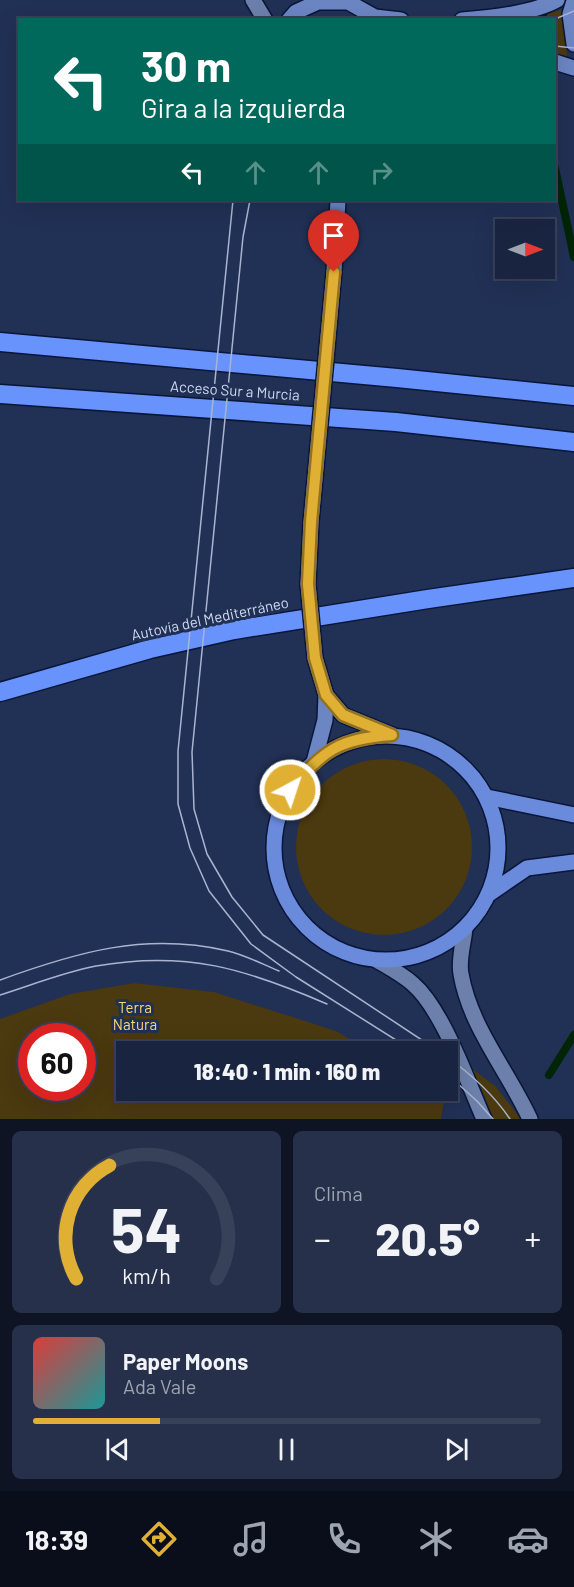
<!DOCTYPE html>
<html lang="es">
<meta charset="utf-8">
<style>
body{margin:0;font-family:Barlow,sans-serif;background:#26304b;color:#f1f3f6;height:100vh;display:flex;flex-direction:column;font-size:22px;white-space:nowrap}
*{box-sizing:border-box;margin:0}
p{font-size:20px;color:#9fa4b1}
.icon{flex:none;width:33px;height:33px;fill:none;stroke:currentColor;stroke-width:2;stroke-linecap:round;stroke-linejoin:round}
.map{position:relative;height:1119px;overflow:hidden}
.panel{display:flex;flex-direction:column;gap:12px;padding:12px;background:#0e1423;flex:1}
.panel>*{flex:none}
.hud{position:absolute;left:18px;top:18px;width:538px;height:183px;border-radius:0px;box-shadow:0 6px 24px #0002,0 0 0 2px #374159;background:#00695c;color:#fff;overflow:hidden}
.needle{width:39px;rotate:90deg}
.controls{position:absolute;left:495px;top:219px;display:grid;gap:12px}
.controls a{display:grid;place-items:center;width:60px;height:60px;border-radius:0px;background:#192440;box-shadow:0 6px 24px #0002,0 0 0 2px #374159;font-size:30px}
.speed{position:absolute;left:18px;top:1023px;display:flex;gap:12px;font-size:30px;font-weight:700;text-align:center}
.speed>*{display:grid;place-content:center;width:78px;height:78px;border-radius:50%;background:#192440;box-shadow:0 6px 24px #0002,0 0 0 2px #374159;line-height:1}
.speed .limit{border:9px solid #d22;background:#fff;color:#111}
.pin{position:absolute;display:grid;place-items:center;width:51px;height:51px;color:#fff;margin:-62px -26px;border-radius:50% 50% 50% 0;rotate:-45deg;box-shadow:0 0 6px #0007}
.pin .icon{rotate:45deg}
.me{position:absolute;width:66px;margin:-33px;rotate:40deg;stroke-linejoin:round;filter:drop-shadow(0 0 4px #0008)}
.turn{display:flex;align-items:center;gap:21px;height:126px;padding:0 24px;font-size:27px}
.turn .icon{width:78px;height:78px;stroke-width:2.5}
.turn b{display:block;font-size:42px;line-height:51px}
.lanes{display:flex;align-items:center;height:57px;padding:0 24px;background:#0003;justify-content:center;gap:30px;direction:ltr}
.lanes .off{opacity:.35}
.big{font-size:45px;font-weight:800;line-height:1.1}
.panel .card{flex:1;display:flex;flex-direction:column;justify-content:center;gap:9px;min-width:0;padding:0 21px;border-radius:9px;background:#26304b}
.panel .dial{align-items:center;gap:0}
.dial svg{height:156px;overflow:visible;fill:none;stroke:#374159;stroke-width:7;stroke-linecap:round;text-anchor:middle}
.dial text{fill:#f1f3f6;stroke:none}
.song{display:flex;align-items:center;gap:18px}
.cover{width:72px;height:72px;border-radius:9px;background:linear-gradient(135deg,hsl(0 70% 55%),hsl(180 70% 35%))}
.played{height:6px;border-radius:3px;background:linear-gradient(90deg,#e0b034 25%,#374159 25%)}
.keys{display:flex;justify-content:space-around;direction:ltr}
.heat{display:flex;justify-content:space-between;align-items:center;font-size:33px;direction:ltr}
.panel .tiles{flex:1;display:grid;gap:12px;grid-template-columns:1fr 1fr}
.card:last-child{grid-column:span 2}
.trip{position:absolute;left:116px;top:1041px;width:342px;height:60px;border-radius:0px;background:#192440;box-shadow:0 6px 24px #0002,0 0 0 2px #374159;font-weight:800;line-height:60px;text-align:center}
.tabs{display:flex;height:96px;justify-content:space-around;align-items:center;background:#0a0e1a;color:#9fa4b1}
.tabs .icon{width:42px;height:42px}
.tabs .current{color:#e0b034}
.tabs b{font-size:27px;color:#f1f3f6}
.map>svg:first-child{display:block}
.green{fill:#4b390f;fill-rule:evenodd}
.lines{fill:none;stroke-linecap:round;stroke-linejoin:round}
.stream{stroke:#022507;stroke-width:8}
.minor-casing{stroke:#0a1639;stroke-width:18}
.tertiary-casing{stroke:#0a1639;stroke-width:18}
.secondary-casing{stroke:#0a1639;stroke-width:18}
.primary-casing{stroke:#0a1639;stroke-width:18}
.motorway-casing{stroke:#0a1639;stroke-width:21}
.minor{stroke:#6d80ab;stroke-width:15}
.tertiary{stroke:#6d80ab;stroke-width:15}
.secondary{stroke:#6c86c4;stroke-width:15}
.primary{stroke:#6a8bdc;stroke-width:15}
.motorway{stroke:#6893fd;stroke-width:18}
.tram{stroke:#a9b5d0;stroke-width:1.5}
.secondary-bridge-casing{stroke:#0a1639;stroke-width:18;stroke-linecap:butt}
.secondary-bridge{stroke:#6c86c4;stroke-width:15}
.route-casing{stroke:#927222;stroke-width:15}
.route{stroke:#e0b034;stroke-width:10}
.labels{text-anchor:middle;stroke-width:6;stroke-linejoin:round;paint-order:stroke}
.street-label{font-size:15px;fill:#ced9f1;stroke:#213055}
.park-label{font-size:15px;fill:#fcd57f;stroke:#213055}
</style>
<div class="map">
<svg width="574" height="1119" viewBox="0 0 574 1119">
<rect width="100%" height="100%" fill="#213055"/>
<g class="green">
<polygon points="563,9 567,56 555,55 555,20 529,20"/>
<circle cx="384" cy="847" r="88"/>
<path d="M134 983 214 992 336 1031 370 1051 126 1052V1090L430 1091 444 1100 441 1119H0V1019L70 994ZM32 1036H82V1088H32Z"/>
<polygon points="470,1067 496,1087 521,1119 492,1119"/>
</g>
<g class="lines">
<g class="stream">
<polyline points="542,3 543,20"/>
<polyline points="555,168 574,257"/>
<polyline points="549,1075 574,1035"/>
</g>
<g class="minor-casing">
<g id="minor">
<path d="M465 928C464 942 458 960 461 974 470 1027 508 1071 530 1119"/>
<path d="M378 961C390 968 403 975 413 984 443 1010 467 1081 484 1119"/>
</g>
</g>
<g class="tertiary-casing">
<polyline id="tertiary" points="253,0 265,20"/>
</g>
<g class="secondary-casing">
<g id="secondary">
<polyline points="574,1 570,14 574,44"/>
<polyline points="289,20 296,12 318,2 348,2 375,17 401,20"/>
<path d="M462 20C489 18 534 13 557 0"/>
<polyline points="555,62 574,68"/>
<polyline points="334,272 338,200"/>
<polyline points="308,584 311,522"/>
<polyline points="326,695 343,715 392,735"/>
<polyline points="314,762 325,720 326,695 315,658"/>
</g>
</g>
<g class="primary-casing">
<g id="primary">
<circle cx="386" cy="848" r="112"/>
<polyline points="487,797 574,815"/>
<polyline points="489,894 527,868 574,862"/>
</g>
</g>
<g class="motorway-casing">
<g id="motorway">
<polyline points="0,342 397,378 574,396"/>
<polyline points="0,394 396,422 574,442"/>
<polyline points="0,692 150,649 234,630 428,599 574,578"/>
</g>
</g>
<use href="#minor" class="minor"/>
<use href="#tertiary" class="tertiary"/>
<use href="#secondary" class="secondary"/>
<use href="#primary" class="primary"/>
<use href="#motorway" class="motorway"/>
<g class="tram">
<polyline points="553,20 574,11"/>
<polyline points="555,46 574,48"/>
<polyline points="233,200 178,751 178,804 190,848 209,891 251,944 296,977 415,1052"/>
<polyline points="250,200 243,237 192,752 194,809 207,854 232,897 263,935 440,1052"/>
<path d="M0 980C77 952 145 932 228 951 245 955 262 964 279 971"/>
<path d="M0 995C32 985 64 972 96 966 186 950 246 969 327 1004"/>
<path d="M447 1057C471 1074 493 1094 510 1119"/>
<polyline points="447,1074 477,1101 493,1119"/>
</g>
<g class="secondary-bridge-casing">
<g id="secondary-bridge">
<polyline points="311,522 334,272"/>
<polyline points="308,584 315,658"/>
</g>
</g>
<use href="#secondary-bridge" class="secondary-bridge"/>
</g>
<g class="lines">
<g class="route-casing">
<path id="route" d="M290 790C324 750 338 739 392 735L343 715 326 695 315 658 308 584 311 522 334 272"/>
</g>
<use href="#route" class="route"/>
</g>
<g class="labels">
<g class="street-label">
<text transform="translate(235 391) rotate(4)" y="5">Acceso Sur a Murcia</text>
<text transform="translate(210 619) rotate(-12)" y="5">Autovía del Mediterráneo</text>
</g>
<g class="park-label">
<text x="135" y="1013">Terra<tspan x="135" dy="17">Natura</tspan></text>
</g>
</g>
</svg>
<div class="controls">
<a><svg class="needle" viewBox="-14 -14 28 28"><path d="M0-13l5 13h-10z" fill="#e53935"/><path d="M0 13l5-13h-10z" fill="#9fa4b1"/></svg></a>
</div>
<div class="speed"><div class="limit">60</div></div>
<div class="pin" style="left:334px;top:272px;background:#d93025"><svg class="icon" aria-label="arrive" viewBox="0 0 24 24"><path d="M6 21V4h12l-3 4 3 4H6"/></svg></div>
<svg class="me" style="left:290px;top:790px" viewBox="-20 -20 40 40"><circle r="17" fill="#e0b034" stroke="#fff" stroke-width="3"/><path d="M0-11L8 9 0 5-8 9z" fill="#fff"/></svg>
<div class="trip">18:40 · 1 min · 160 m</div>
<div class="hud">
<div class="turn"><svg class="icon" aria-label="left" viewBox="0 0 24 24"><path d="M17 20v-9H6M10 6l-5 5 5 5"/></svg><div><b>30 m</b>Gira a la izquierda</div></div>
<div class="lanes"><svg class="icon" aria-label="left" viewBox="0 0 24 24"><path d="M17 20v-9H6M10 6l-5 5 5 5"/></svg><svg class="icon off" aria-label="ahead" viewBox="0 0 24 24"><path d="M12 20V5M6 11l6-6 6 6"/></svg><svg class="icon off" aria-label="ahead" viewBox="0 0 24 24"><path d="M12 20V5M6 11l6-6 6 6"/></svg><svg class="icon off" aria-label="right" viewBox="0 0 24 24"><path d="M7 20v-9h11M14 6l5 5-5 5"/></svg></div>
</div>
</div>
<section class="panel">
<div class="tiles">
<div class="card dial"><svg viewBox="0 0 100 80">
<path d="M14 69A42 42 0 1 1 86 69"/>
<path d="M14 69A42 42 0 0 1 31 11" stroke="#e0b034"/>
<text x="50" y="56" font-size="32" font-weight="700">54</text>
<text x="50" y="72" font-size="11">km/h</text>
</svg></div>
<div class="card"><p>Clima</p>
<div class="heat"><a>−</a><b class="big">20.5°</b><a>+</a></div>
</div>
<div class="card">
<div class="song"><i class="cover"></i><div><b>Paper Moons</b><p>Ada Vale</p></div></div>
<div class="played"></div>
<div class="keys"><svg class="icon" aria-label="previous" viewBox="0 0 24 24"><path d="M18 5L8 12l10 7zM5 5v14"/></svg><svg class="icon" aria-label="pause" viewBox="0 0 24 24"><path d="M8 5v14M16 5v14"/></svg><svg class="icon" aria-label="next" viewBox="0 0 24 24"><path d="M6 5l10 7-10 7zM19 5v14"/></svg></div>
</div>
</div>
</section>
<nav class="tabs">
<b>18:39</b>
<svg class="icon current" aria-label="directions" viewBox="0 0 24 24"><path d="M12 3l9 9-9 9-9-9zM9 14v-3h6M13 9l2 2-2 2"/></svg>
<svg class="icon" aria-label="music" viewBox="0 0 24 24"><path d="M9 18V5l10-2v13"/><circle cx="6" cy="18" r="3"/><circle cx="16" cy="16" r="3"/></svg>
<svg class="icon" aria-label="phone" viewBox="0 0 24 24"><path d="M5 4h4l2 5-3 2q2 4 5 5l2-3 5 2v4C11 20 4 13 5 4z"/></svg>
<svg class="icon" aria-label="climate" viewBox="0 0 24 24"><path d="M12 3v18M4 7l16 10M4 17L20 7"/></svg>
<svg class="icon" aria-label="car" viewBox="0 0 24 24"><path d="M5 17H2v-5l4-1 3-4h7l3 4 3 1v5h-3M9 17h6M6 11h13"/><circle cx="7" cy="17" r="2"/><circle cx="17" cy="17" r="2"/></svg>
</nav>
